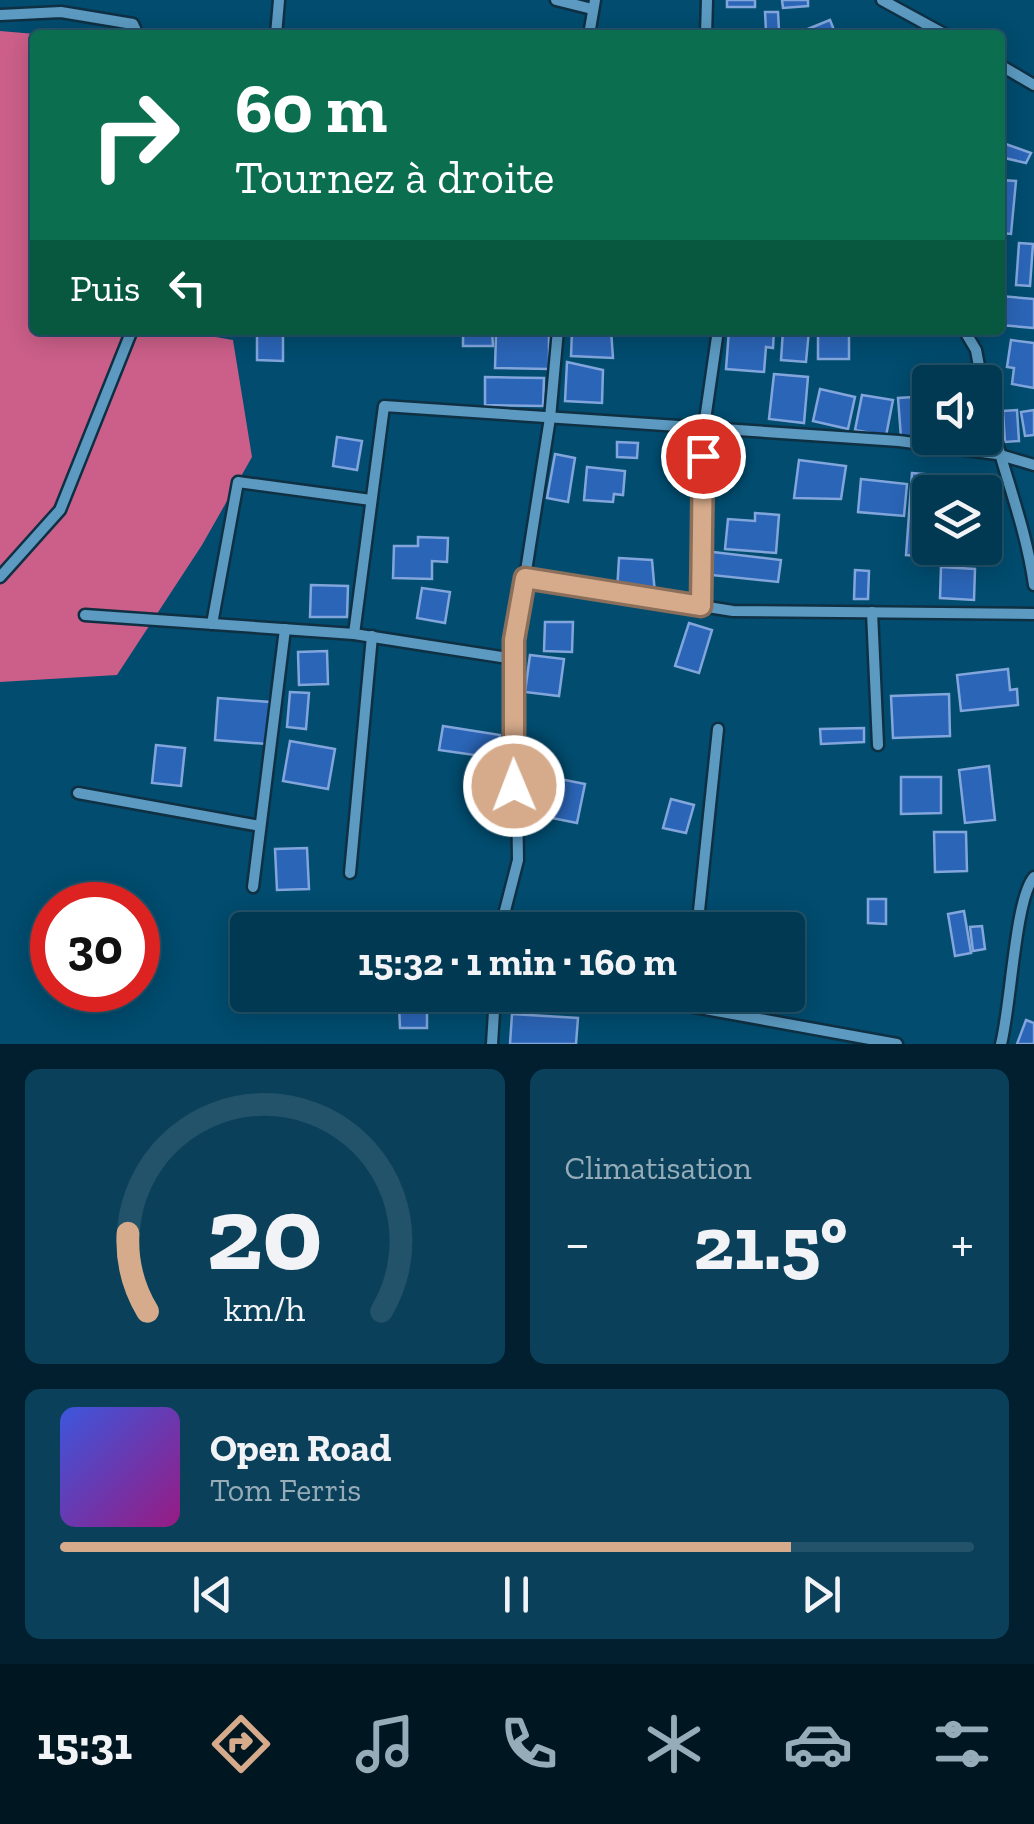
<!DOCTYPE html>
<html lang="fr">
<meta charset="utf-8">
<style>
body{margin:0;font-family:"Zilla Slab",serif;background:#0b405a;color:#f1f3f6;height:100vh;display:flex;flex-direction:column;font-size:38px;white-space:nowrap}
*{box-sizing:border-box;margin:0}
p{font-size:32px;color:#96acb8}
.icon{flex:none;width:55px;height:55px;fill:none;stroke:currentColor;stroke-width:2;stroke-linecap:round;stroke-linejoin:round}
.map{position:relative;height:1044px;overflow:hidden}
.side{display:flex;flex-direction:column;gap:25px;padding:25px;background:#011f2e;flex:1}
.side>*{flex:none}
.banner{position:absolute;left:30px;top:30px;width:975px;height:305px;border-radius:10px;box-shadow:0 5px 25px #0003,0 0 0 2px #23536a;background:#0b6e4f;color:#fff;overflow:hidden}
.tools{position:absolute;left:912px;top:365px;display:grid;gap:20px}
.tools a{display:grid;place-items:center;width:90px;height:90px;border-radius:10px;background:#013953;box-shadow:0 5px 25px #0003,0 0 0 2px #23536a;font-size:50px}
.speed{position:absolute;left:30px;top:882px;display:flex;gap:20px;font-size:50px;font-weight:700;text-align:center}
.speed>*{display:grid;place-content:center;width:130px;height:130px;border-radius:50%;background:#013953;box-shadow:0 5px 25px #0003,0 0 0 2px #23536a;line-height:1}
.speed .limit{border:15px solid #d22;background:#fff;color:#111}
.pin{position:absolute;display:grid;place-items:center;width:85px;height:85px;color:#fff;margin:-42px;border:5px solid #fff;border-radius:50%;box-shadow:0 2px 10px #0007}
.me{position:absolute;width:110px;margin:-55px;rotate:359deg;stroke-linejoin:round;filter:drop-shadow(0 0 8px #0008)}
.turn{display:flex;align-items:center;gap:35px;height:210px;padding:0 40px;font-size:45px}
.turn .icon{width:130px;height:130px;stroke-width:2.5}
.turn b{display:block;font-size:70px;line-height:85px}
.then{display:flex;align-items:center;height:95px;padding:0 40px;background:#0003;gap:20px;font-size:38px}
.big{font-size:75px;font-weight:700;line-height:1.1}
.side .card{flex:1;display:flex;flex-direction:column;justify-content:center;gap:15px;min-width:0;padding:0 35px;border-radius:15px;background:#0b405a}
.side .dial{align-items:center;gap:0}
.dial svg{height:260px;overflow:visible;fill:none;stroke:#23536a;stroke-width:7;stroke-linecap:round;text-anchor:middle}
.dial text{fill:#f1f3f6;stroke:none}
.song{display:flex;align-items:center;gap:30px}
.cover{width:120px;height:120px;border-radius:15px;background:linear-gradient(135deg,hsl(230 70% 55%),hsl(310 70% 35%))}
.played{height:10px;border-radius:5px;background:linear-gradient(90deg,#d6ab8b 80%,#23536a 80%)}
.keys{display:flex;justify-content:space-around;direction:ltr}
.heat{display:flex;justify-content:space-between;align-items:center;font-size:55px;direction:ltr}
.side .tiles{flex:1;display:grid;gap:25px;grid-template-columns:1fr 1fr}
.card:last-child{grid-column:span 2}
.trip{position:absolute;left:230px;top:912px;width:575px;height:100px;border-radius:10px;background:#013953;box-shadow:0 5px 25px #0003,0 0 0 2px #23536a;font-weight:700;line-height:100px;text-align:center}
.tab-bar{display:flex;height:160px;justify-content:space-around;align-items:center;background:#001721;color:#96acb8}
.tab-bar .icon{width:70px;height:70px}
.tab-bar .active{color:#d6ab8b}
.tab-bar b{font-size:45px;color:#f1f3f6}
.map>svg:first-child{display:block}
.water{fill:#cb5f89}
.building{fill:#2b65b7;stroke:#82a6db;stroke-width:2.5}
.lines{fill:none;stroke-linecap:round;stroke-linejoin:round}
.minor-casing{stroke:#0f3043;stroke-width:15}
.minor{stroke:#5c9ac1;stroke-width:10}
.route-casing{stroke:#8b6f5a;stroke-width:25}
.route{stroke:#d6ab8b;stroke-width:18}
</style>
<div class="map">
<svg width="1034" height="1044" viewBox="0 0 1034 1044">
<rect width="100%" height="100%" fill="#014c6f"/>
<polygon class="water" points="0,31 47,35 35,35 35,330 176,330 233,340 252,457 202,545 117,675 0,682"/>
<g class="building">
<rect x="727" y="0" width="28" height="7"/>
<polygon points="782,0 808,0 808,6 783,8"/>
<polygon points="765,12 778,12 779,30 766,31"/>
<polygon points="830,20 836,35 793,35"/>
<polygon points="1000,142 1031,153 1026,163 1000,157"/>
<polygon points="1000,180 1016,181 1011,234 1000,233"/>
<rect x="1000" y="238" width="4" height="45"/>
<polygon points="1019,243 1033,244 1030,286 1016,285"/>
<polygon points="1000,296 1034,299 1034,328 1000,325"/>
<polygon points="463,330 492,330 493,346 463,346"/>
<polygon points="504,330 538,330 538,335 549,335 549,369 495,368 496,335 504,335"/>
<polygon points="572,330 611,330 613,358 571,356"/>
<polygon points="729,330 774,330 773,348 766,347 764,372 726,369"/>
<polygon points="783,330 809,330 806,362 781,360"/>
<rect x="818" y="330" width="31" height="29"/>
<polygon points="257,334 283,335 283,361 257,360"/>
<polygon points="1011,340 1034,343 1034,388 1012,384 1014,368 1007,367"/>
<polygon points="567,362 603,370 602,403 565,401"/>
<polygon points="774,374 808,377 804,423 769,419"/>
<polygon points="485,377 544,378 543,406 485,405"/>
<polygon points="820,389 855,397 848,429 813,421"/>
<polygon points="862,395 893,400 886,436 855,430"/>
<polygon points="930,396 930,436 901,438 898,398"/>
<polygon points="1017,410 1019,441 1005,442 1003,411"/>
<polygon points="1034,410 1034,435 1025,436 1021,412"/>
<polygon points="337,437 362,441 357,470 333,466"/>
<polygon points="617,442 638,443 637,458 617,457"/>
<polygon points="555,454 575,458 568,502 547,498"/>
<polygon points="799,460 846,466 841,499 794,498"/>
<polygon points="587,467 625,471 623,495 614,494 613,502 584,500"/>
<polygon points="912,473 945,476 944,492 930,492 930,548 945,548 945,558 906,555"/>
<polygon points="861,479 907,484 904,516 858,512"/>
<polygon points="755,513 779,515 776,553 725,549 728,519 755,521"/>
<polygon points="418,537 448,538 447,562 432,561 432,579 393,578 394,546 418,546"/>
<polygon points="713,552 781,560 778,582 711,575"/>
<polygon points="619,558 652,560 655,594 617,592"/>
<polygon points="941,567 975,569 974,600 940,598"/>
<polygon points="855,570 869,571 868,599 854,599"/>
<polygon points="311,585 348,586 347,617 310,617"/>
<polygon points="422,588 450,592 445,623 417,618"/>
<polygon points="545,622 573,622 572,652 544,651"/>
<polygon points="689,623 712,630 699,673 675,666"/>
<polygon points="327,651 328,684 299,685 298,652"/>
<polygon points="530,655 564,659 559,696 525,692"/>
<polygon points="1008,669 1010,690 1017,689 1018,705 961,711 957,675"/>
<polygon points="290,692 309,693 306,729 287,727"/>
<polygon points="949,694 950,736 893,738 891,696"/>
<polygon points="218,698 270,702 267,744 215,740"/>
<polygon points="443,726 500,735 496,758 439,750"/>
<polygon points="864,728 864,742 821,744 820,729"/>
<polygon points="290,741 335,749 328,789 283,781"/>
<polygon points="156,745 185,748 181,786 152,783"/>
<polygon points="989,766 995,820 965,823 959,770"/>
<polygon points="545,776 585,784 577,823 537,815"/>
<polygon points="901,777 941,777 941,813 901,814"/>
<polygon points="671,799 694,805 686,833 663,828"/>
<polygon points="934,832 966,832 967,871 935,872"/>
<polygon points="307,848 309,889 277,890 275,849"/>
<polygon points="92,891 128,900 127,905 89,905"/>
<polygon points="868,899 886,899 886,924 868,923"/>
<polygon points="964,911 971,953 955,956 948,914"/>
<polygon points="449,912 476,916 473,930 446,928"/>
<polygon points="671,922 672,930 641,930 641,923"/>
<polygon points="982,926 985,949 973,951 970,927"/>
<polygon points="427,1003 427,1028 400,1028 399,1004"/>
<polygon points="512,1014 578,1018 576,1044 510,1044"/>
<polygon points="1026,1020 1034,1023 1034,1044 1017,1044"/>
</g>
<g class="lines">
<g class="minor-casing">
<g id="minor">
<polyline points="556,0 592,9"/>
<polyline points="882,0 946,35"/>
<polyline points="0,15 61,12 133,24 138,35"/>
<polyline points="276,35 279,0"/>
<polyline points="589,35 595,0"/>
<polyline points="706,35 707,0"/>
<polyline points="1000,65 1034,85"/>
<polyline points="964,330 976,350 982,382"/>
<path d="M985 395C998 460 1025 520 1034 585"/>
<polyline points="0,577 60,510 132,330"/>
<polyline points="525,578 733,611 1034,614"/>
<polyline points="701,606 704,427 718,330"/>
<polyline points="872,612 878,745"/>
<polyline points="85,615 354,634 514,659"/>
<polyline points="212,624 238,482 371,500"/>
<polyline points="354,634 384,406 899,441 997,454 1034,465"/>
<polyline points="78,793 260,826"/>
<polyline points="350,873 372,636"/>
<polyline points="253,887 285,629"/>
<polyline points="500,930 518,860 515,641 550,418 558,330"/>
<polyline points="697,930 718,729"/>
<polyline points="628,995 897,1044"/>
<polyline points="492,1044 495,995"/>
<path d="M1001 1044C1011 1006 1015 898 1034 877"/>
</g>
</g>
<use href="#minor" class="minor"/>
</g>
<g class="lines">
<g class="route-casing">
<polyline id="route" points="514,786 514,640 525,578 701,606 703,456"/>
</g>
<use href="#route" class="route"/>
</g>
</svg>
<div class="tools">
<a><svg class="icon" aria-label="sound" viewBox="0 0 24 24"><path d="M4 9h4l5-4v14l-5-4H4zM17 9q2 3 0 6"/></svg></a>
<a><svg class="icon" aria-label="layers" viewBox="0 0 24 24"><path d="M12 4l9 5-9 5-9-5zM3 14l9 5 9-5"/></svg></a>
</div>
<div class="speed"><div class="limit">30</div></div>
<div class="pin" style="left:703px;top:456px;background:#d93025"><svg class="icon" aria-label="arrive" viewBox="0 0 24 24"><path d="M6 21V4h12l-3 4 3 4H6"/></svg></div>
<svg class="me" style="left:514px;top:786px" viewBox="-20 -20 40 40"><circle r="17" fill="#d6ab8b" stroke="#fff" stroke-width="3"/><path d="M0-11L8 9 0 5-8 9z" fill="#fff"/></svg>
<div class="trip">15:32 · 1 min · 160 m</div>
<div class="banner">
<div class="turn"><svg class="icon" aria-label="right" viewBox="0 0 24 24"><path d="M7 20v-9h11M14 6l5 5-5 5"/></svg><div><b>60 m</b>Tournez à droite</div></div>
<div class="then">Puis<svg class="icon" aria-label="left" viewBox="0 0 24 24"><path d="M17 20v-9H6M10 6l-5 5 5 5"/></svg></div>
</div>
</div>
<section class="side">
<div class="tiles">
<div class="card dial"><svg viewBox="0 0 100 80">
<path d="M14 69A42 42 0 1 1 86 69"/>
<path d="M14 69A42 42 0 0 1 8 45" stroke="#d6ab8b"/>
<text x="50" y="56" font-size="32" font-weight="700">20</text>
<text x="50" y="72" font-size="11">km/h</text>
</svg></div>
<div class="card"><p>Climatisation</p>
<div class="heat"><a>−</a><b class="big">21.5°</b><a>+</a></div>
</div>
<div class="card">
<div class="song"><i class="cover"></i><div><b>Open Road</b><p>Tom Ferris</p></div></div>
<div class="played"></div>
<div class="keys"><svg class="icon" aria-label="previous" viewBox="0 0 24 24"><path d="M18 5L8 12l10 7zM5 5v14"/></svg><svg class="icon" aria-label="pause" viewBox="0 0 24 24"><path d="M8 5v14M16 5v14"/></svg><svg class="icon" aria-label="next" viewBox="0 0 24 24"><path d="M6 5l10 7-10 7zM19 5v14"/></svg></div>
</div>
</div>
</section>
<nav class="tab-bar">
<b>15:31</b>
<svg class="icon active" aria-label="directions" viewBox="0 0 24 24"><path d="M12 3l9 9-9 9-9-9zM9 14v-3h6M13 9l2 2-2 2"/></svg>
<svg class="icon" aria-label="music" viewBox="0 0 24 24"><path d="M9 18V5l10-2v13"/><circle cx="6" cy="18" r="3"/><circle cx="16" cy="16" r="3"/></svg>
<svg class="icon" aria-label="phone" viewBox="0 0 24 24"><path d="M5 4h4l2 5-3 2q2 4 5 5l2-3 5 2v4C11 20 4 13 5 4z"/></svg>
<svg class="icon" aria-label="climate" viewBox="0 0 24 24"><path d="M12 3v18M4 7l16 10M4 17L20 7"/></svg>
<svg class="icon" aria-label="car" viewBox="0 0 24 24"><path d="M5 17H2v-5l4-1 3-4h7l3 4 3 1v5h-3M9 17h6M6 11h13"/><circle cx="7" cy="17" r="2"/><circle cx="17" cy="17" r="2"/></svg>
<svg class="icon" aria-label="filters" viewBox="0 0 24 24"><path d="M4 7h16M4 17h16"/><circle cx="9" cy="7" r="2"/><circle cx="15" cy="17" r="2"/></svg>
</nav>
